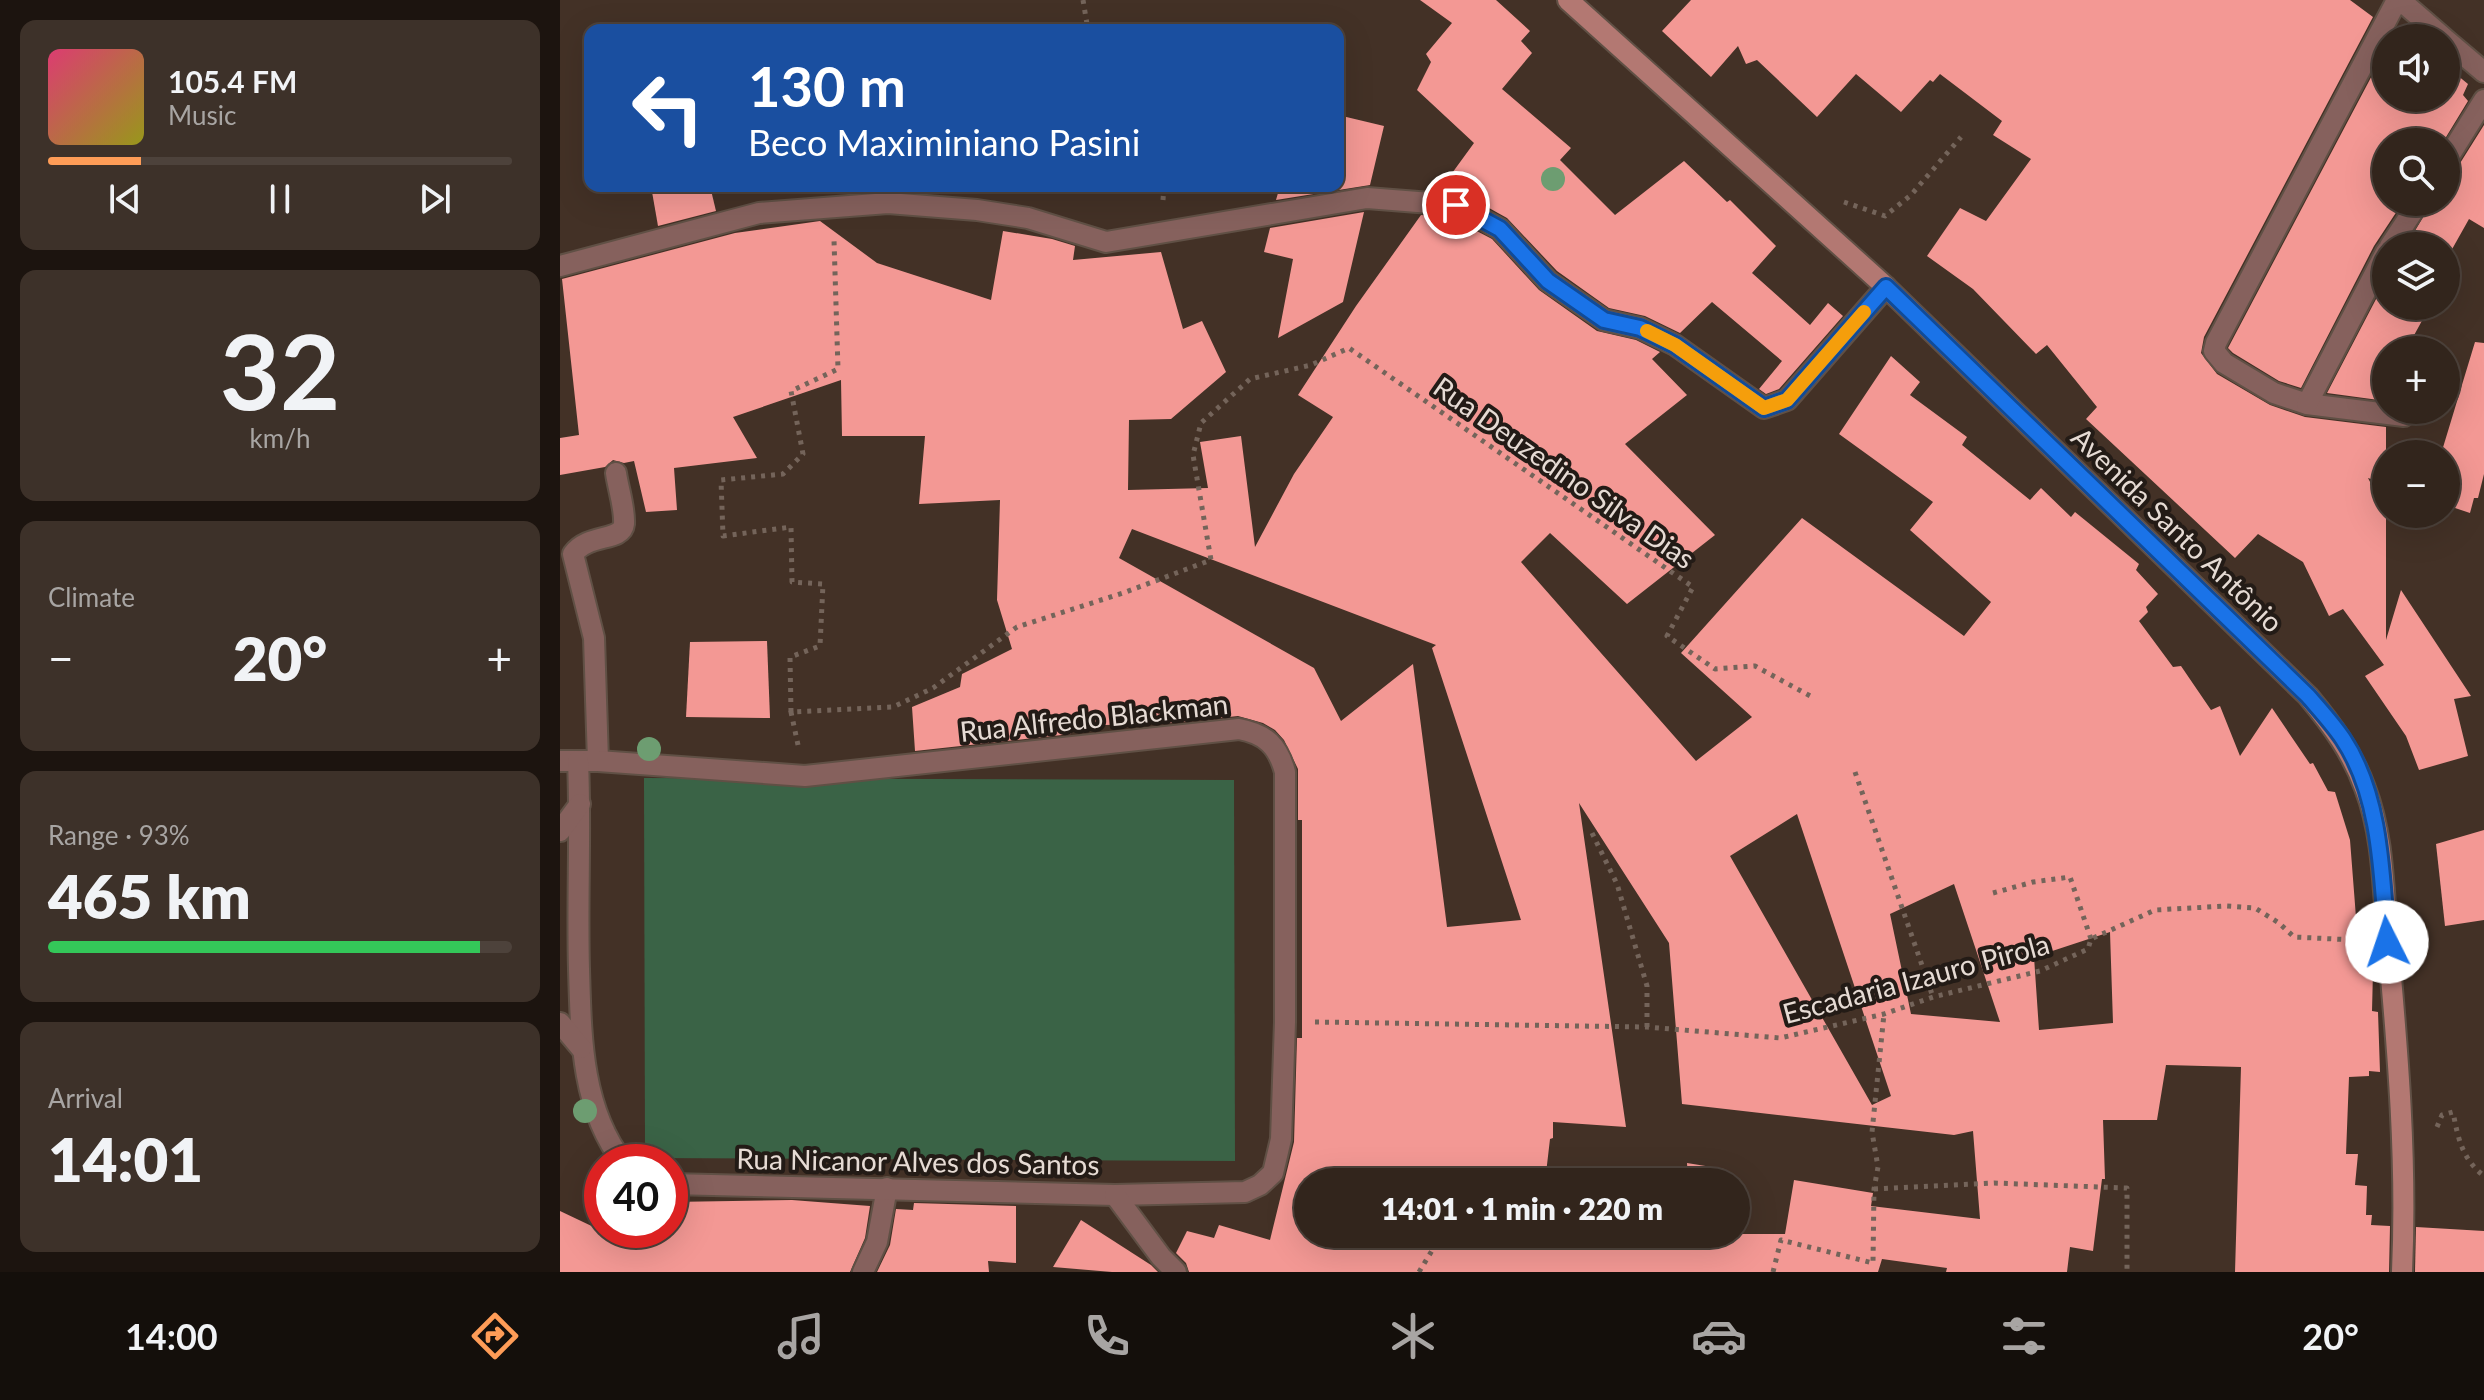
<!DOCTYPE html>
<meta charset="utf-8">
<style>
body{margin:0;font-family:Lato,sans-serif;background:#3d3129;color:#f1f3f6;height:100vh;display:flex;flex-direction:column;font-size:30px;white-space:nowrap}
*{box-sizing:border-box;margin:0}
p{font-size:26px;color:#a8a5a3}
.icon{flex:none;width:44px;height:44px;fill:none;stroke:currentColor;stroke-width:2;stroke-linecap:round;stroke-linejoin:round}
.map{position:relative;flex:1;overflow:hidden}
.drawer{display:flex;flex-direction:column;gap:20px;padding:20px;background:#1c140f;width:560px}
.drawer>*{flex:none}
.top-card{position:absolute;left:24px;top:24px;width:760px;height:168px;border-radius:16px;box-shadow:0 8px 32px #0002,0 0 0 2px #4d423b;background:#1a4fa0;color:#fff;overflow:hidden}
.controls{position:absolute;left:1812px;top:24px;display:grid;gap:16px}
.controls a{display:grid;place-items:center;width:88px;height:88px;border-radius:50%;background:#32251c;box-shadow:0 8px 32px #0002,0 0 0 2px #4d423b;font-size:40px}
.speed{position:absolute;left:24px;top:1144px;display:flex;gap:16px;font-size:40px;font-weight:700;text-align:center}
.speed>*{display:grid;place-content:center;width:104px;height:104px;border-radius:50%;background:#32251c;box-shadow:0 8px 32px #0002,0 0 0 2px #4d423b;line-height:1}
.speed .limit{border:12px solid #d22;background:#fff;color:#111}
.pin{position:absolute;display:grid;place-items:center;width:68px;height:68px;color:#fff;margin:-34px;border:4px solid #fff;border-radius:50%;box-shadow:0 2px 8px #0007}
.me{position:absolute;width:88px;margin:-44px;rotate:356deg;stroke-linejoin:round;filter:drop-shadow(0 0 6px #0008)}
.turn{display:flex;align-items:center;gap:28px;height:168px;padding:0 32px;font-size:36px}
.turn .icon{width:104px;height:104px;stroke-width:2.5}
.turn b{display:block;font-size:56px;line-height:68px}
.big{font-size:60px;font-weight:800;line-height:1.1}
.drawer .tile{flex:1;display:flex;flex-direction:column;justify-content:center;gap:12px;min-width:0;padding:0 28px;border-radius:16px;background:#3d3129}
.drawer .dial{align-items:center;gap:0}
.dial b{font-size:104px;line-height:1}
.song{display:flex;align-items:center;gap:24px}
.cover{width:96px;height:96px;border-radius:12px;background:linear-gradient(135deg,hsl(340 70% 55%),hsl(60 70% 35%))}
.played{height:8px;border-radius:4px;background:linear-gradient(90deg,#fe9c57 20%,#4d423b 20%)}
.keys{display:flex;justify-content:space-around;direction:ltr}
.heat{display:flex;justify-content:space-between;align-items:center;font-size:44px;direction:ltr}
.charge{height:12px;border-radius:6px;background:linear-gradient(90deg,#34c759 93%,#4d423b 0)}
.trip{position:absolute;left:734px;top:1168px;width:456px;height:80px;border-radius:40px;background:#32251c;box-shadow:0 8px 32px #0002,0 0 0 2px #4d423b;font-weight:800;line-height:80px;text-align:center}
.tabs{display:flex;height:128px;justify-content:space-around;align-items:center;background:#140f0b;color:#a8a5a3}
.tabs .icon{width:56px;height:56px}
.tabs .on{color:#fe9c57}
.tabs b{font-size:36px;color:#f1f3f6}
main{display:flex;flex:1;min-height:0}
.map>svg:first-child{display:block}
.green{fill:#3a6346}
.building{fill:#f39894;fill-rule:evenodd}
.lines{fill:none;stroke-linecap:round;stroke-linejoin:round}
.lane-casing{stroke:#605045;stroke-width:24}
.street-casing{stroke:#605045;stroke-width:24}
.secondary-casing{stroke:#605045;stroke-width:24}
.path{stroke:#74645a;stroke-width:5;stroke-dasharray:4 6;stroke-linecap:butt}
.lane{stroke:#86615d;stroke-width:20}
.street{stroke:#86615d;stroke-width:20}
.secondary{stroke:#b37872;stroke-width:20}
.tree{fill:#6d9d71}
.route-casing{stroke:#114b97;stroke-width:20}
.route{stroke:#1a73e8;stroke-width:14}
.slow{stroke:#f59e0b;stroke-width:14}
.labels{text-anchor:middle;stroke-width:8;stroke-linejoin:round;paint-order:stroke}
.street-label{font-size:28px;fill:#e6dbd4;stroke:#231b16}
</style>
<main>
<section class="drawer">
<div class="tile">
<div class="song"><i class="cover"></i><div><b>105.4 FM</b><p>Music</p></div></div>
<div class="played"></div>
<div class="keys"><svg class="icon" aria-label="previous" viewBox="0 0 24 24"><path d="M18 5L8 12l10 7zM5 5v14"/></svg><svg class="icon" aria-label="pause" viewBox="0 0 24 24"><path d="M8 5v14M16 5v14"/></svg><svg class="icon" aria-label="next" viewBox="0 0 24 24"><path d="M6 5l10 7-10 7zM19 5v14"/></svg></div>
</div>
<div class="tile dial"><b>32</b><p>km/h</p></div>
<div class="tile"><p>Climate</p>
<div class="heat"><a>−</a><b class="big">20°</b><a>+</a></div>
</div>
<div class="tile"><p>Range · 93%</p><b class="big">465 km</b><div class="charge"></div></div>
<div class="tile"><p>Arrival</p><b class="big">14:01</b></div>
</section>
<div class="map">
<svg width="1924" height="1272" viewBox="0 0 1924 1272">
<rect width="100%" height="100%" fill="#433126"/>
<polygon class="green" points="84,778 674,780 675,1161 85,1158"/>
<g class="building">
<polygon points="860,0 936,0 970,31 961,41 972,53 942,89 1011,148 1000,160 1055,215 1124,161 1167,202 1170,200 1216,246 1192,273 1250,325 1268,303 1283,316 1219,389 1206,394 1199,389 1222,361 1152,302 1120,333 1085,316 1049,308 997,271 947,218 902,193 879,191 914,143 857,90 871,62 866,54 892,23"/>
<polygon points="1131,0 1790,0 1813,17 1644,337 1641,353 1657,374 1710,405 1745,417 1826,427 1826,484 1808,478 1826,513 1826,640 1841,590 1911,696 1894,699 1908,756 1859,770 1846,736 1805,676 1824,665 1783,609 1769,616 1743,562 1698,534 1675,558 1526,419 1537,407 1487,345 1476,354 1413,289 1367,256 1400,208 1426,221 1471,159 1433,135 1442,121 1380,74 1373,82 1370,80 1341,112 1296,74 1257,117 1197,60 1186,64 1178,46 1151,77 1102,31"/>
<polygon points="1826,49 1826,98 1886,98 1886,66 1908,84 1903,95 1908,101 1883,142 1826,142 1826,202 1843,202 1814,246 1741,388 1719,381 1673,353 1668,348"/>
<polygon points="778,115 824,126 810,185 716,200 720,186 778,186"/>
<polygon points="1924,125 1924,228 1909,219 1886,260 1886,246 1846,246 1872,202 1886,202 1886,174 1897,168"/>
<polygon points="91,186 150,186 156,211 98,226"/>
<polygon points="804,212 783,302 718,338 733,259 704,252 710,228"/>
<path d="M861 215 892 218 932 239 979 290 1037 331 1076 340 1100 352 1092 359 1127 395 1065 444 1155 535 1067 604 990 533 961 562 1136 761 1192 717 1121 653 1242 518 1404 636 1431 602 1350 530 1373 502 1279 434 1331 356 1360 382 1350 395 1407 437 1402 445 1470 500 1481 488 1511 517 1515 512 1579 564 1576 570 1598 594 1586 607 1588 612 1579 621 1613 667 1621 666 1651 710 1660 706 1680 756 1712 708 1750 764 1753 763 1768 791 1775 792 1790 840 1800 969 1813 971 1812 1011 1818 1012 1820 1072 1809 1071V1076L1789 1077 1786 1154H1798L1795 1185 1807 1186 1806 1215H1812L1811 1225 1830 1226 1829 1272H1675L1681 1067 1606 1065 1597 1120H1543L1545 1179H1542L1533 1251 1510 1247 1507 1272H1386L1387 1268 1322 1259 1318 1272H629L626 1263 616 1253 627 1231 654 1238 659 1225 710 1240 734 1142 737 1038H742V820H738V769L724 740 715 730 703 723 678 716 613 723 512 726 511 734 355 751 352 707 400 687 402 674 452 649 437 600 440 500 359 504 365 436H282L281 380 173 417 197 458 114 468 117 510 86 512 74 461 64 463 53 460 45 467 0 475V438L19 435 2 279 175 233 260 221 317 263 431 300 443 231 492 239 515 246 513 260 601 252 623 329 642 321 666 372 611 419 569 420 568 490 648 488 640 442 681 436 695 547 734 474 773 417 738 395 796 306ZM572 529 876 645 872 648 961 920 887 927 853 664 781 721 754 668 559 558ZM1019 803 1109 943 1122 1104 1394 1135 1413 1131 1420 1219 1311 1206 1313 1193 1234 1180 1225 1234H748V1182H985L990 1139 993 1138V1122L1066 1127ZM1237 814 1331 1096 1312 1105 1170 856ZM1394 884 1440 1022 1351 1014 1330 914ZM1550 932 1553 1023 1479 1030 1474 957Z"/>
<polygon points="1826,280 1826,306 1870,306 1846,350 1826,350 1826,401 1767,393"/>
<polygon points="1915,342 1924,343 1924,474 1918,498 1914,498 1910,513 1886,505 1886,454 1881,454"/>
<polygon points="207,641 210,718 126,717 130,642"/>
<polygon points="1924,830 1924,920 1885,926 1876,844"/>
<polygon points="1127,1163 1164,1169 1163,1182 1128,1182"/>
<polygon points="232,1200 310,1206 305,1238 290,1272 0,1272 0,1211 40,1230 110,1230 110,1202"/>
<polygon points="354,1203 456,1206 456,1263 428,1261 429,1272 317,1272 330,1245 336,1209 353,1210"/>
<polygon points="521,1220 591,1265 598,1272 552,1272 493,1267"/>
<polygon points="1856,1227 1924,1231 1924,1272 1855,1272"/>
</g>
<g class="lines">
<g class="lane-casing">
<g id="lane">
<polyline points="1837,0 1656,343 1654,351 1664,363 1714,393 1747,404 1844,416"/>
<polyline points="1886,161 1924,100"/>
<polyline points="1830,246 1859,202"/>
<polyline points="0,266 199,213 328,203 417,210 468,218 546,242 807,198 896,205 940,229 988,281 1044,320 1080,328 1115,345 1204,408 1227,400 1326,287"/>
<polyline points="1747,404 1826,252"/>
<path d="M38 761 34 638 13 554C28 533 62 542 64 524 65 508 58 488 56 473"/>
<polyline points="303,1272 317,1242 327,1188"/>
</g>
</g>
<g class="street-casing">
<g id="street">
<polyline points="1840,0 1884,38"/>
<polyline points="1886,40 1924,72"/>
<path d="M0 761H38L245 776 679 729C706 734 718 746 725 772V1022L721 1139 713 1173 700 1185 685 1192 555 1195 110 1184"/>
<path d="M18 761C21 830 17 900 19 969 21 1035 21 1108 63 1162"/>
<polyline points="0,831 20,804"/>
<polyline points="0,1023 21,1048"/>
<polyline points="555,1195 601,1257 616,1272"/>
</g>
</g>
<g class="secondary-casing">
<path id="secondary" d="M1008 0 1326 287 1748 696C1772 725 1792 752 1805 788 1824 837 1823 892 1828 944 1838 1053 1847 1162 1842 1272"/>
</g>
<g class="path">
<polyline points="523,0 528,30"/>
<polyline points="603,200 604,186"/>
<polyline points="1284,202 1325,216 1351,195 1401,137"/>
<polyline points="231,712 230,657 260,646 263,584 232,582 231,527 163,536 161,480 223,474 243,454 231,391 278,369 274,240"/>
<polyline points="238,745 231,712 333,707 373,688 457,627 563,593 651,560 633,455 641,423 690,379 751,365 789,348 1133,587 1107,636 1155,669 1195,666 1254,698"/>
<polyline points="1295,772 1373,997"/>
<polyline points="1032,833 1057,884 1087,986 1087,1027"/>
<polyline points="1433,893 1473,882 1510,877 1531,939"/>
<polyline points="755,1022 1087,1027 1220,1038 1324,1014 1373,997 1480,971 1528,949 1531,939 1595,910 1666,906 1695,908 1719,923 1734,937 1794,940"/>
<path d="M1877 1127 1882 1115 1893 1112C1898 1138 1902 1159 1924 1176"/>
<polyline points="1048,1182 1067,1175"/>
<polyline points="1314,1189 1434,1183 1567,1188 1567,1272"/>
<polyline points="859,1272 882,1234"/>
<polyline points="1213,1272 1221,1240 1313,1263 1314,1189 1318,1167 1312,1132 1324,1014"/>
</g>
<use href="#lane" class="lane"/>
<use href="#street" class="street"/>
<use href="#secondary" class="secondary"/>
</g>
<g class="tree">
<circle cx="993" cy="179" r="12"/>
<circle cx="89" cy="749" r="12"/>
<circle cx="25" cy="1111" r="12"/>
</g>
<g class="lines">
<g class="route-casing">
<path id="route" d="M896 205 940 229 988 281 1044 320 1080 328 1115 345 1204 408 1227 400 1326 287 1748 696C1760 710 1773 724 1783 739 1821 796 1822 876 1827 942"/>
</g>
<use href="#route" class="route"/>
<polyline class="slow" points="1087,331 1115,345 1204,408 1227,400 1304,312"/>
</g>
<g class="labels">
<g class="street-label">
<text transform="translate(1004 473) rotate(35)" y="10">Rua Deuzedino Silva Dias</text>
<text transform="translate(1617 530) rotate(44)" y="10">Avenida Santo Antônio</text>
<text transform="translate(534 718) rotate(-6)" y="10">Rua Alfredo Blackman</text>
<text transform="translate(1356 979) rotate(-15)" y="10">Escadaria Izauro Pirola</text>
<text transform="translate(358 1162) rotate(1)" y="10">Rua Nicanor Alves dos Santos</text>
</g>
</g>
</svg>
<div class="controls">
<a><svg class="icon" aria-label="sound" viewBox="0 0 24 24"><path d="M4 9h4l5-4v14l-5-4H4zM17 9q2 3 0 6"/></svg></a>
<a><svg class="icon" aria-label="search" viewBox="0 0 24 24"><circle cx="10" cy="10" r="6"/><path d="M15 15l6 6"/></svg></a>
<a><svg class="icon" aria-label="layers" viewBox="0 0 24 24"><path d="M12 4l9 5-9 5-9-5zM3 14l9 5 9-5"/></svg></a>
<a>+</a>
<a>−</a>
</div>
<div class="speed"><div class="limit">40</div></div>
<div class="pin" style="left:896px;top:205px;background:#d93025"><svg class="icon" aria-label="arrive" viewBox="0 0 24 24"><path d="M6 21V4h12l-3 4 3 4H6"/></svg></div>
<svg class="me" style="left:1827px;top:942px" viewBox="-20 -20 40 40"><circle r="19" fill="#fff"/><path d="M0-13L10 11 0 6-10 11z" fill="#1a73e8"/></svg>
<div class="trip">14:01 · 1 min · 220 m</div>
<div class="top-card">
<div class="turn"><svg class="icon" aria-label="left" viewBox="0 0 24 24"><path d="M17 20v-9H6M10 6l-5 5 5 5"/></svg><div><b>130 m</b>Beco Maximiniano Pasini</div></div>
</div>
</div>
</main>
<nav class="tabs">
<b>14:00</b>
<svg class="icon on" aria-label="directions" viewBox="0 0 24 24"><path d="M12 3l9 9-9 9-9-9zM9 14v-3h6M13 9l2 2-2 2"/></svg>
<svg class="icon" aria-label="music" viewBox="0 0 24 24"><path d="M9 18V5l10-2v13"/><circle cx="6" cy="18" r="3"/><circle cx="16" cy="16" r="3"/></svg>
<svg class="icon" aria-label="phone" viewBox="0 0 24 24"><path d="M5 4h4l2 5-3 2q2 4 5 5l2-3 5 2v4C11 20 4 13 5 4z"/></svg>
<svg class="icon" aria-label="climate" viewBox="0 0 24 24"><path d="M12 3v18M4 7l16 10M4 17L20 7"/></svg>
<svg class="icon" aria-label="car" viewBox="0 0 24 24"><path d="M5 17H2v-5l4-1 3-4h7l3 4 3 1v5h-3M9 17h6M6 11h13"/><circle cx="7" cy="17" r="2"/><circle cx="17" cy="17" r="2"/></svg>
<svg class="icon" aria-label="filters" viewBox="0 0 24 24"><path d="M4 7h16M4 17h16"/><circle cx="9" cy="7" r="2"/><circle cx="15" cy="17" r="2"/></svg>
<b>20°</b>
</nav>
